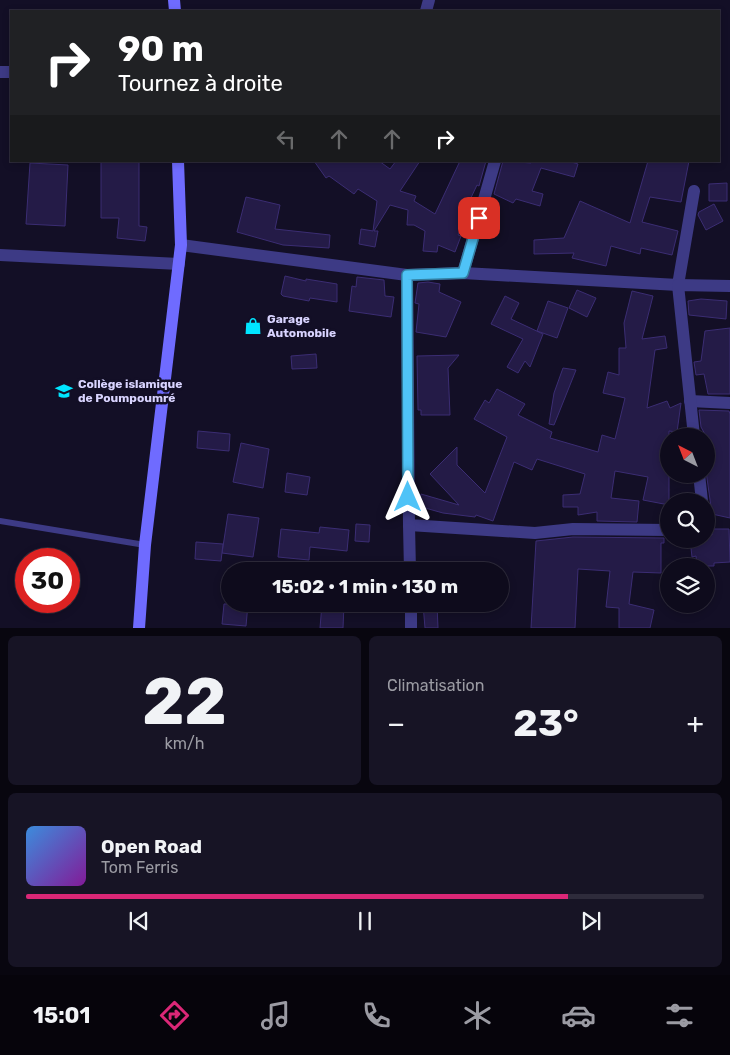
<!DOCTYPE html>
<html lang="fr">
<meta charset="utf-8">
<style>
body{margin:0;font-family:Rubik,sans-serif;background:#171425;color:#f1f3f6;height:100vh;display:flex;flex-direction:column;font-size:19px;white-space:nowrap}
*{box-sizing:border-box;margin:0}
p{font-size:16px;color:#9b9ba3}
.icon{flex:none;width:28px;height:28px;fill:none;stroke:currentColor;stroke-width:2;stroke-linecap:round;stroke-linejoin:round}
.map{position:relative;height:628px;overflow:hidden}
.sheet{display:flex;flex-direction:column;gap:8px;padding:8px;background:#08060f;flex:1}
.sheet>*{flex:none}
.top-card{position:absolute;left:10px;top:10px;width:710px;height:152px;border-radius:0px;box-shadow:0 2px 8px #0003,0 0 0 1px #2e2b3b;background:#202124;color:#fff;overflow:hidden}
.needle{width:32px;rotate:318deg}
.tools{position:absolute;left:660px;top:428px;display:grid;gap:10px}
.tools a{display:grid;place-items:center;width:55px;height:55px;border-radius:50%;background:#0e0b1c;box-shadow:0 2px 8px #0003,0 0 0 1px #2e2b3b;font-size:25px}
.speed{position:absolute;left:15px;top:548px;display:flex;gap:10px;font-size:25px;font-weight:700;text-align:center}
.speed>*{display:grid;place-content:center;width:65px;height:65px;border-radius:50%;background:#0e0b1c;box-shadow:0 2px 8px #0003,0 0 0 1px #2e2b3b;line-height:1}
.speed .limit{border:8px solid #d22;background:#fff;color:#111}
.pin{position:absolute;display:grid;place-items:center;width:42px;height:42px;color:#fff;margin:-21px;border-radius:10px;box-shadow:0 2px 8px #0006}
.me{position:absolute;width:55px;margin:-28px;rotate:0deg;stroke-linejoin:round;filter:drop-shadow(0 0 4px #0008)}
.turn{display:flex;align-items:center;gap:18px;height:105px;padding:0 25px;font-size:22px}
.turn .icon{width:65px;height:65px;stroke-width:2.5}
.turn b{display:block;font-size:35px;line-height:42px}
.lanes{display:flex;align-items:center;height:48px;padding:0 25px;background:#0003;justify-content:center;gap:25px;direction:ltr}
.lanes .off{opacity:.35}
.big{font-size:38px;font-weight:700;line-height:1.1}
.sheet .tile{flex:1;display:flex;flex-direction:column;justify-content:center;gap:8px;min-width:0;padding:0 18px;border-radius:8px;background:#171425}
.sheet .dial{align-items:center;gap:0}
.dial b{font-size:65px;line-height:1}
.song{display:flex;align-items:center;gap:15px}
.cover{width:60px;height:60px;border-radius:8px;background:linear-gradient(135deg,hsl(210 70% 55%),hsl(290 70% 35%))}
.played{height:5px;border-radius:2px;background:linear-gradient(90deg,#db2777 80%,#2e2b3b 80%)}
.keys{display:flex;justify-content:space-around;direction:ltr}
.heat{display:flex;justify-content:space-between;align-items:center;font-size:28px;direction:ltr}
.sheet .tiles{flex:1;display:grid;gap:8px;grid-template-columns:1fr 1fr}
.tile:last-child{grid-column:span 2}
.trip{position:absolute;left:221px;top:562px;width:288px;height:50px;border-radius:25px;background:#0e0b1c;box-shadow:0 2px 8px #0003,0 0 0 1px #2e2b3b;font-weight:700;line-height:50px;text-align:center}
.tab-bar{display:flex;height:80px;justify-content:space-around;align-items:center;background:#06040b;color:#9b9ba3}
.tab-bar .icon{width:35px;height:35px}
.tab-bar .active{color:#db2777}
.tab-bar b{font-size:22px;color:#f1f3f6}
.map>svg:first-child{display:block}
.building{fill:#241b47;stroke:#3b2d73}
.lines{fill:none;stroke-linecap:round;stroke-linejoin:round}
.service{stroke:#3d3a85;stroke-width:6}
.minor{stroke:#3d3a85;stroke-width:12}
.secondary{stroke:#6f6bff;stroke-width:12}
.route-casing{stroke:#337fa1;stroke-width:12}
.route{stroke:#4fc3f7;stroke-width:9}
.labels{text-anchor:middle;stroke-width:5;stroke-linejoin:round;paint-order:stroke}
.poi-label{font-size:12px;font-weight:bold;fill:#d9d4ff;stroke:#130f26;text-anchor:start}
</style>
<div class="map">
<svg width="730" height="628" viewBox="0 0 730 628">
<rect width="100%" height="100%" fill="#130f26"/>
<g class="building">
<polygon points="101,161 139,161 139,226 147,227 145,241 117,238 119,218 101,218"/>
<polygon points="314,161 379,161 390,169 396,161 420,161 400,191 416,196 414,201 435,214 460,161 486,161 479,186 477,185 460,221 464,223 458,235 461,236 455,252 438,245 437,252 423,251 425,231 414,225 407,225 408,210 390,205 374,231 378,231 375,247 359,244 361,229 373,231 377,201 358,189 354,194 329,176 326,178"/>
<polygon points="503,161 531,163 531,161 568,161 578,164 574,177 541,168 532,191 543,194 540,206 516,199 513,203 494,194"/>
<polygon points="648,161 689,161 681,202 650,197 642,222 678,231 672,255 641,248 640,254 611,246 606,266 572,258 574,253 534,254 534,240 564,238 580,201 630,223"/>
<polygon points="30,163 68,165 65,226 26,224"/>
<polygon points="727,183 727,201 709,201 709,184"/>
<polygon points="246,197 280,205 275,229 330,235 329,248 283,245 237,232"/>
<polygon points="714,204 723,221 706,230 698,215 699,212"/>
<polygon points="285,276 306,281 306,279 337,284 337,302 310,298 309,301 283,296 281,294"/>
<polygon points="357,277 384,280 385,296 394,297 391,317 349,311 352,286 356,287"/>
<polygon points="428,282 440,284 439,292 461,302 446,337 416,332 419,304 415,303 418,283"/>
<polygon points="577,290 596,298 587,317 569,308"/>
<polygon points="632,291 653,296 642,339 665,336 667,348 655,350 647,408 667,401 670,408 681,403 677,432 669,431 669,505 643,500 648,477 615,471 611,498 639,501 637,522 597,521 597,512 578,515 578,507 563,507 563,495 580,494 585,474 537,459 532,470 514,462 493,521 476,515 475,517 443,513 418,506 421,494 459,505 430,474 457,447 457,465 485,493 507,437 474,419 485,400 489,403 497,389 525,404 518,415 552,432 550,438 598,452 602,435 615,439 625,398 603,393 608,372 619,375 619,348 626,348 624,323"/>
<polygon points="505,296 519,303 511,319 543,334 530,367 525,361 518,373 507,367 523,339 491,324"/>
<polygon points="701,299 727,301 726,319 689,315 688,301"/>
<polygon points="548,301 568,308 557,338 537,331"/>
<polygon points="730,328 730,394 708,394 704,374 696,375 694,362 701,361 705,331"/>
<polygon points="316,354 317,368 292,369 291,356"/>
<polygon points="459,355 448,368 450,415 421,415 421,410 418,410 417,356"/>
<polygon points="563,368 576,370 554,425 549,424 554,393"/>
<polygon points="699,410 729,411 730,414 730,518 712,514 706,471 706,436 701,427"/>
<polygon points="198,431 230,434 229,451 197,448"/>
<polygon points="241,443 269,449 263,488 233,482"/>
<polygon points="287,473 310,477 307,495 285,492"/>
<polygon points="228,514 259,518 253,557 222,553"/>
<polygon points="356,524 370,525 369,542 355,541"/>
<polygon points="320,527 349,530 347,551 310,547 309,560 278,557 281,529 319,533"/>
<polygon points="712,529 729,529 730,562 714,563 714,566 697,566 696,556 692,557 690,539 706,539 706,536 712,535"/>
<polygon points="573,537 664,538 664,543 661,543 661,573 633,572 629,604 654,610 650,628 619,628 619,608 606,607 610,571 578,569 575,628 531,628 536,541"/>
<polygon points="196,542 223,544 221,561 195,559"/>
<polygon points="224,604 248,604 246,626 222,624"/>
<polygon points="322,604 344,604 343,628 320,628"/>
<polygon points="423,604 437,604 438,628 425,628"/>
</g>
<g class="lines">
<polyline class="service" points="0,521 145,545"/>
<g class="minor">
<polyline points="426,11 429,0"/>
<polyline points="0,72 11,72"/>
<polyline points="181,245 407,275 463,273 678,285 694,191"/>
<polyline points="0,255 179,264"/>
<polyline points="463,273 495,161"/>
<polyline points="407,275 409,525 535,533 573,529 669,530"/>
<polyline points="690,401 730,403"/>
<polyline points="694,436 678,285 730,286"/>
<polyline points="699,474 702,501"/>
<polyline points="409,525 410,571"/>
<polyline points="411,604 411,628"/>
</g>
<g class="secondary">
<polyline points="174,0 175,11"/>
<polyline points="139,628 145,545 181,245 178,161"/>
</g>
</g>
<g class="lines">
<g class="route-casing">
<polyline id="route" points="408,497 407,275 463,273 479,218"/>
</g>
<use href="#route" class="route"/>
</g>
<defs>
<g id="shop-bare" transform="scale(1.35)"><path d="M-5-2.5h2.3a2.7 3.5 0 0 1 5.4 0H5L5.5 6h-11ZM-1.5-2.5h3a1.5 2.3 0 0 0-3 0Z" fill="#00e5ff" stroke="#130f26" stroke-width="2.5" paint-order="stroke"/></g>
<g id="school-bare" transform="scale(1.35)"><path d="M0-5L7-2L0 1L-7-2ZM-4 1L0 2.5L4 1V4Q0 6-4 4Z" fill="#00e5ff" stroke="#130f26" stroke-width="2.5" paint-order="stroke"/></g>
</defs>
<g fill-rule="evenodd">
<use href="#shop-bare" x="253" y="326"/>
<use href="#school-bare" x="64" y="391"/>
</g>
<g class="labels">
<g class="poi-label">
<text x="267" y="323">Garage<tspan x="267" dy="14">Automobile</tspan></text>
<text x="78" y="388">Collège islamique<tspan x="78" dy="14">de Poumpoumré</tspan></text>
</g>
</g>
</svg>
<div class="tools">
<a><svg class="needle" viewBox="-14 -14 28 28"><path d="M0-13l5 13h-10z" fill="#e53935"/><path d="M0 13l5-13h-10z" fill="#9b9ba3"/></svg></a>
<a><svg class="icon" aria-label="search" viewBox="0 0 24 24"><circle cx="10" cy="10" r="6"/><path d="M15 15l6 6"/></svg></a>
<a><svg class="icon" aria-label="layers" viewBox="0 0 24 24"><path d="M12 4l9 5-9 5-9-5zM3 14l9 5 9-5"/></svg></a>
</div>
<div class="speed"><div class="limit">30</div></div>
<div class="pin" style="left:479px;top:218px;background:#d93025"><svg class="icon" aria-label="arrive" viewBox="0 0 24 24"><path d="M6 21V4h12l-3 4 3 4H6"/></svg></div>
<svg class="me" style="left:408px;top:497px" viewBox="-20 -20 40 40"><path d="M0-17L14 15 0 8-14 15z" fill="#4fc3f7" stroke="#fff" stroke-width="4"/></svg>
<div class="trip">15:02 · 1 min · 130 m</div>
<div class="top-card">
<div class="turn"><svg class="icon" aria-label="right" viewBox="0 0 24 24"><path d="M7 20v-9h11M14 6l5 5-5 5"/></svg><div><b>90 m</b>Tournez à droite</div></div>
<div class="lanes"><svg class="icon off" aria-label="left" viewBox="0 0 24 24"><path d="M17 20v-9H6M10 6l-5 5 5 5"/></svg><svg class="icon off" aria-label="ahead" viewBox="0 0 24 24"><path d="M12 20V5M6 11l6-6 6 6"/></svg><svg class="icon off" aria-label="ahead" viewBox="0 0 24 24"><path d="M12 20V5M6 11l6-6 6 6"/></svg><svg class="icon" aria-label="right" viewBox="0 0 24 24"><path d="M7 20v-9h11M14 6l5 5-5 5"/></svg></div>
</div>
</div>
<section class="sheet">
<div class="tiles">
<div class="tile dial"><b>22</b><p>km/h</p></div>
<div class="tile"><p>Climatisation</p>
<div class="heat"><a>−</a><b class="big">23°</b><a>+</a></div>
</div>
<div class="tile">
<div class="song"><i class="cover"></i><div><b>Open Road</b><p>Tom Ferris</p></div></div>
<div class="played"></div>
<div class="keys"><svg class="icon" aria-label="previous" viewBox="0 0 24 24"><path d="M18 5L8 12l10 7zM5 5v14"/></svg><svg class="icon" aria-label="pause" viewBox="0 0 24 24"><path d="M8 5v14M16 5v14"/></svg><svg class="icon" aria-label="next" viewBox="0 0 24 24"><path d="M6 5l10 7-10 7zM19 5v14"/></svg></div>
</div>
</div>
</section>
<nav class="tab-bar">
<b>15:01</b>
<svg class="icon active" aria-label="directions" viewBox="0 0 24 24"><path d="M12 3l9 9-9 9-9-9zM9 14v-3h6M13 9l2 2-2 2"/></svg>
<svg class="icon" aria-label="music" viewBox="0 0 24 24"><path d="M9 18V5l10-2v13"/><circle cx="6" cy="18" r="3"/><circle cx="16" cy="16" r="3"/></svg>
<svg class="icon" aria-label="phone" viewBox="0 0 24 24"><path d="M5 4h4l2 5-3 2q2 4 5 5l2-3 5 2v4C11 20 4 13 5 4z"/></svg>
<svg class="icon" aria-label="climate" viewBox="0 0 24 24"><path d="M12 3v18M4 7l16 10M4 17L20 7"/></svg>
<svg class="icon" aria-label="car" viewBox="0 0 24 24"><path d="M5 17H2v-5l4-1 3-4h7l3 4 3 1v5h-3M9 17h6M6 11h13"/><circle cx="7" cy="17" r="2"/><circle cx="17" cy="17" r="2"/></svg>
<svg class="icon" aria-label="filters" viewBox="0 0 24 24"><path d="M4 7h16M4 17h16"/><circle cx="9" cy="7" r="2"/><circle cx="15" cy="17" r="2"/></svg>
</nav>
